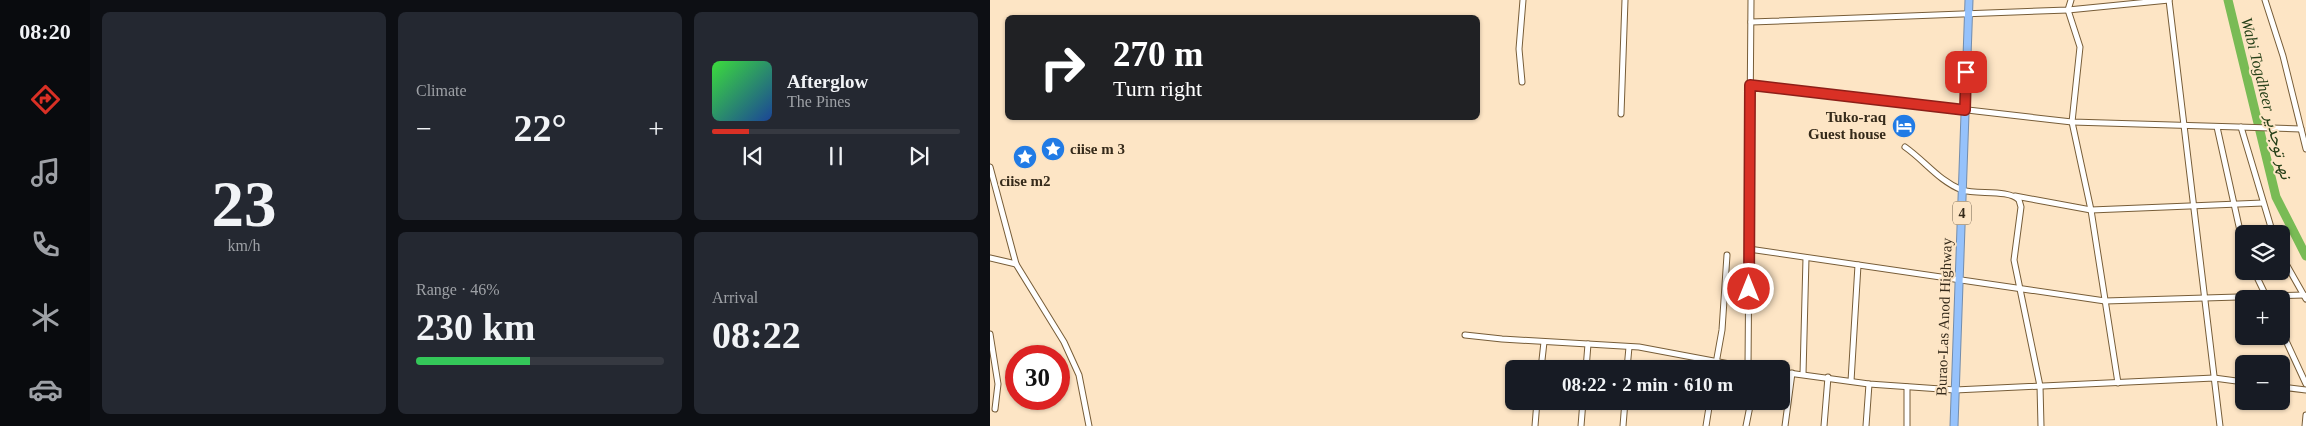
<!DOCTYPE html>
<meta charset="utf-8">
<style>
body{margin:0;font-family:"Times New Roman",Vazirmatn,serif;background:#242831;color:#f1f3f6;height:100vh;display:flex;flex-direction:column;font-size:19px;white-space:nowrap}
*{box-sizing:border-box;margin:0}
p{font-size:16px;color:#9ea1a6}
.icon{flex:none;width:28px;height:28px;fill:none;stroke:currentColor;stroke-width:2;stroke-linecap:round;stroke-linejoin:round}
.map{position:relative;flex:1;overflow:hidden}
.details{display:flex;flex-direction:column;gap:12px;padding:12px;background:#0d0f14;width:900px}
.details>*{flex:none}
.top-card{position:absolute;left:15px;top:15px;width:475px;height:105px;border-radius:8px;box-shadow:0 1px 4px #0004;background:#202124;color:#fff;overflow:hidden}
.controls{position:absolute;left:1245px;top:225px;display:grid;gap:10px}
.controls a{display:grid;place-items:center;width:55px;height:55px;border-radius:8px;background:#171b24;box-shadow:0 1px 4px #0004;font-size:25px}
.speed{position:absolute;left:15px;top:345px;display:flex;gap:10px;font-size:25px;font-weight:700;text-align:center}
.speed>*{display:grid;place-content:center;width:65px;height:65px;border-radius:50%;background:#171b24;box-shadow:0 1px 4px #0004;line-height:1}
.speed .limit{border:8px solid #d22;background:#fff;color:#111}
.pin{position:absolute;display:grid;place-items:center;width:42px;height:42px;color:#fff;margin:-21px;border-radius:10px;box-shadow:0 2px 8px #0006}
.me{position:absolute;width:55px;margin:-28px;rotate:0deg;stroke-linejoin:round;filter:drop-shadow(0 0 4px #0008)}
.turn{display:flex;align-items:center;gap:18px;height:105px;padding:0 25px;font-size:22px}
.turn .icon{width:65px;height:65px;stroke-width:2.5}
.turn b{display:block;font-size:35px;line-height:42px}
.big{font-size:38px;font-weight:600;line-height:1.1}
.details .tile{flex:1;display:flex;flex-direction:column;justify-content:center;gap:8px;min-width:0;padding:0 18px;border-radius:8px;background:#242831}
.details .dial{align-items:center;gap:0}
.dial b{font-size:65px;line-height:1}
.song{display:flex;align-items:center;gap:15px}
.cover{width:60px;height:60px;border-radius:8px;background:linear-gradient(135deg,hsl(120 70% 55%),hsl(220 70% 35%))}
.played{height:5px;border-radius:2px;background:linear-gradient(90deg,#d93025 15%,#363941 15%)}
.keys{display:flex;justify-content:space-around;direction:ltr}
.heat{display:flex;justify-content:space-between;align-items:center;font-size:28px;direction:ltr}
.charge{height:8px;border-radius:4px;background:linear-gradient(90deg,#34c759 46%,#363941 0)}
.details .tiles{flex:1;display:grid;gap:12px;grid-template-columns:repeat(3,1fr)}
.tile:first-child{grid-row:span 2}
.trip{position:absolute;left:515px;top:360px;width:285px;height:50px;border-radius:8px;background:#171b24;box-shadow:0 1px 4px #0004;font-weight:600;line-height:50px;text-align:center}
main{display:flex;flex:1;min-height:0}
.tabs{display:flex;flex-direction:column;width:90px;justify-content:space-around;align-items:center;background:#090b0e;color:#9ea1a6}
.tabs .icon{width:35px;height:35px}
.tabs .selected{color:#d93025}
.tabs b{font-size:22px;color:#f1f3f6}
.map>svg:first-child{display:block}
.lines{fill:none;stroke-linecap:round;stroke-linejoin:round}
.river{stroke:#79bb55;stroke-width:9}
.minor-casing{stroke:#775d38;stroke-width:7}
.highway-casing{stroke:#748dac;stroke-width:9}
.minor{stroke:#fff;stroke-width:5}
.highway{stroke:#96c2fb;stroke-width:7}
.route-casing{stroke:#8d1f18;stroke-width:12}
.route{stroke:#d93025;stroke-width:9}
.labels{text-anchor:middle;stroke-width:4;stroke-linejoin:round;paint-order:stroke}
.shield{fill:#fde5c5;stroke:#71624d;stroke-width:1}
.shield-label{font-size:14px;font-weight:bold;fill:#352a1a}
.poi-label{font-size:15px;font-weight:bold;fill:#352a1a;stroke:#fde5c5;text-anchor:end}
.street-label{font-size:15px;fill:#352a1a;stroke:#fde5c5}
.water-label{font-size:16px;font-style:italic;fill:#253f17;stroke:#fde5c5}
</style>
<main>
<nav class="tabs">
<b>08:20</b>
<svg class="icon selected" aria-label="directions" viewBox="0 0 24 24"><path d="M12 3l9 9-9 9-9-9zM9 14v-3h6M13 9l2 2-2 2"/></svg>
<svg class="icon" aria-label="music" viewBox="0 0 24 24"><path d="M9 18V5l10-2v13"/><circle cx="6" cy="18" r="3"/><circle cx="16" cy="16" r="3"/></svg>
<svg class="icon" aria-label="phone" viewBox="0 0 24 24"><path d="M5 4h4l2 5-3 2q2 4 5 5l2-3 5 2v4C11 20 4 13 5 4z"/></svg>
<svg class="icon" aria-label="climate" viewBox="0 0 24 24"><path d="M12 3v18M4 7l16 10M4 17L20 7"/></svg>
<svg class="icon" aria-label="car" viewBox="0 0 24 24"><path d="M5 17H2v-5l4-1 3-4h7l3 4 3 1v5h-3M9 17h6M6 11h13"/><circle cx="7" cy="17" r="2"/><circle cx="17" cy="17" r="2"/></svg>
</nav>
<section class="details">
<div class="tiles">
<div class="tile dial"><b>23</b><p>km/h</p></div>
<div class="tile"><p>Climate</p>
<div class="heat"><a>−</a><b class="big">22°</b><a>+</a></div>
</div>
<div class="tile">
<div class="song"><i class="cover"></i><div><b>Afterglow</b><p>The Pines</p></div></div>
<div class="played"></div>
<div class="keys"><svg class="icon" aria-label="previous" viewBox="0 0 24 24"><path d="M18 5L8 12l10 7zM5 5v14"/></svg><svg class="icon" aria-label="pause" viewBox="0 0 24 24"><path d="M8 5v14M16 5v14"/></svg><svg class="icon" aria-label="next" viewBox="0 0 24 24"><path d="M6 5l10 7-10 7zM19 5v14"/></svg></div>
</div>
<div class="tile"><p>Range · 46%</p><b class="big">230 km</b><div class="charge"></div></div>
<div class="tile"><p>Arrival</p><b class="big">08:22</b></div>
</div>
</section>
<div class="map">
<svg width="1316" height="426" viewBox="0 0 1316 426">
<rect width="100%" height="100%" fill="#fde5c5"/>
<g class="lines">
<polyline class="river" points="1238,0 1286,197 1316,256"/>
<g class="minor-casing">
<g id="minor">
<polyline points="1081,0 1078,10 1090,47 1082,122 1101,210 1128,383"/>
<polyline points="1179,0 1230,426"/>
<polyline points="1275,0 1293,56 1316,149"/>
<polyline points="761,22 1078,10 1179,0"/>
<polyline points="532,82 529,49 533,0"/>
<polyline points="760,85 1082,122 1311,129"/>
<polyline points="631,114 635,0"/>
<polyline points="1227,127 1254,249"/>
<polyline points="1251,127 1283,234"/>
<path d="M915 147C935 161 949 181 972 190 987 195 1018 189 1029 200L1031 207 1024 260 1050 386 1051 426"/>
<polyline points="0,167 26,264 74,342 89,375 99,426"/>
<polyline points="1025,196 1101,210 1273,203"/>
<polyline points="759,249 1115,301 1314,295"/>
<polyline points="1291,255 1316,299"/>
<polyline points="0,258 26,264"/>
<polyline points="1264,271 1277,298"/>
<polyline points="1291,330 1316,384"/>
<polyline points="0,334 8,384 5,409"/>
<polyline points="475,335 512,339 649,347 766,369"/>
<polyline points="758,368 761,0"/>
<polyline points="551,369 554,342"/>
<polyline points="596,369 598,344"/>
<polyline points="637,369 639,347"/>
<polyline points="725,369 732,330 737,255"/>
<polyline points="791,372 879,384 965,390 1224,378 1254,382"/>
<polyline points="813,374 816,258"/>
<polyline points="861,381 868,265"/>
<polyline points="917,387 917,426"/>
<polyline points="1291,387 1316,390"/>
<polyline points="545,426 547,401"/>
<polyline points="591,426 593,401"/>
<polyline points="633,426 635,401"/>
<polyline points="716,426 720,401"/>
<polyline points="756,426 761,401"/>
<polyline points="795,426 802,373"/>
<polyline points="834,426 838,377"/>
<polyline points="876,426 879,384"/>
<polyline points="1315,426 1316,415"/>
</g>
</g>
<g class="highway-casing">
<polyline id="highway" points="964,426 979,0"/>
</g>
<use href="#minor" class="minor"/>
<use href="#highway" class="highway"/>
</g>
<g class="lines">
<g class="route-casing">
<polyline id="route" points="759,289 760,85 975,110 976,72"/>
</g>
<use href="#route" class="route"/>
</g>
<defs>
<g id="hotel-disc" transform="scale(1.25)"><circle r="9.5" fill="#217be5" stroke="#fde5c5"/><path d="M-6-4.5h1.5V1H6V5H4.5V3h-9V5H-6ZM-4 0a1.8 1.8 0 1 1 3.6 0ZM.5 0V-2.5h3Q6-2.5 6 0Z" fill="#fff"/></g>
<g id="sight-disc" transform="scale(1.25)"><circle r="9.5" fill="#217be5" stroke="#fde5c5"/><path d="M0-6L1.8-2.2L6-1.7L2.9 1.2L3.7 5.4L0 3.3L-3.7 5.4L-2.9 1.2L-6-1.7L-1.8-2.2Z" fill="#fff"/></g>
</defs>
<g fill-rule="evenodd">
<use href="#hotel-disc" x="914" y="126"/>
<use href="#sight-disc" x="63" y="149"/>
<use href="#sight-disc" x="35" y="157"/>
</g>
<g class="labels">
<rect class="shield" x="963" y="201.5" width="18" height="23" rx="4"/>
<g class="shield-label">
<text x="972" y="218">4</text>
</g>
<g class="poi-label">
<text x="896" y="122">Tuko-raq<tspan x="896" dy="17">Guest house</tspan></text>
<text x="80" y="154" text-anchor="start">ciise m 3</text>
<text x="35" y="186" text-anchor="middle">ciise m2</text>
</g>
<g class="street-label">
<text transform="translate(954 317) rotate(-88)" y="5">Burao-Las Anod Highway</text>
</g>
<g class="water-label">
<text transform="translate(1277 98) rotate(76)" y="6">Wabi Togdheer نهر توجدير</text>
</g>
</g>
</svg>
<div class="controls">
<a><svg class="icon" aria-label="layers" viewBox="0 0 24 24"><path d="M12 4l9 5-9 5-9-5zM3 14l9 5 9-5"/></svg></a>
<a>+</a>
<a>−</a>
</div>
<div class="speed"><div class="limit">30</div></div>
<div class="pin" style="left:976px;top:72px;background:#d93025"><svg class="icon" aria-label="arrive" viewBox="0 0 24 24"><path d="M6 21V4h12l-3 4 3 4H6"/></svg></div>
<svg class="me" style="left:759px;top:289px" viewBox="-20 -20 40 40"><circle r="17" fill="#d93025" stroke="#fff" stroke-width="3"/><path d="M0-11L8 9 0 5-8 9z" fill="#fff"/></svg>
<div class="trip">08:22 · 2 min · 610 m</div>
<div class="top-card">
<div class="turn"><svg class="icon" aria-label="right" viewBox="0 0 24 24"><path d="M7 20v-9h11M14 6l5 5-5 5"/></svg><div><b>270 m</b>Turn right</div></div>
</div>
</div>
</main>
